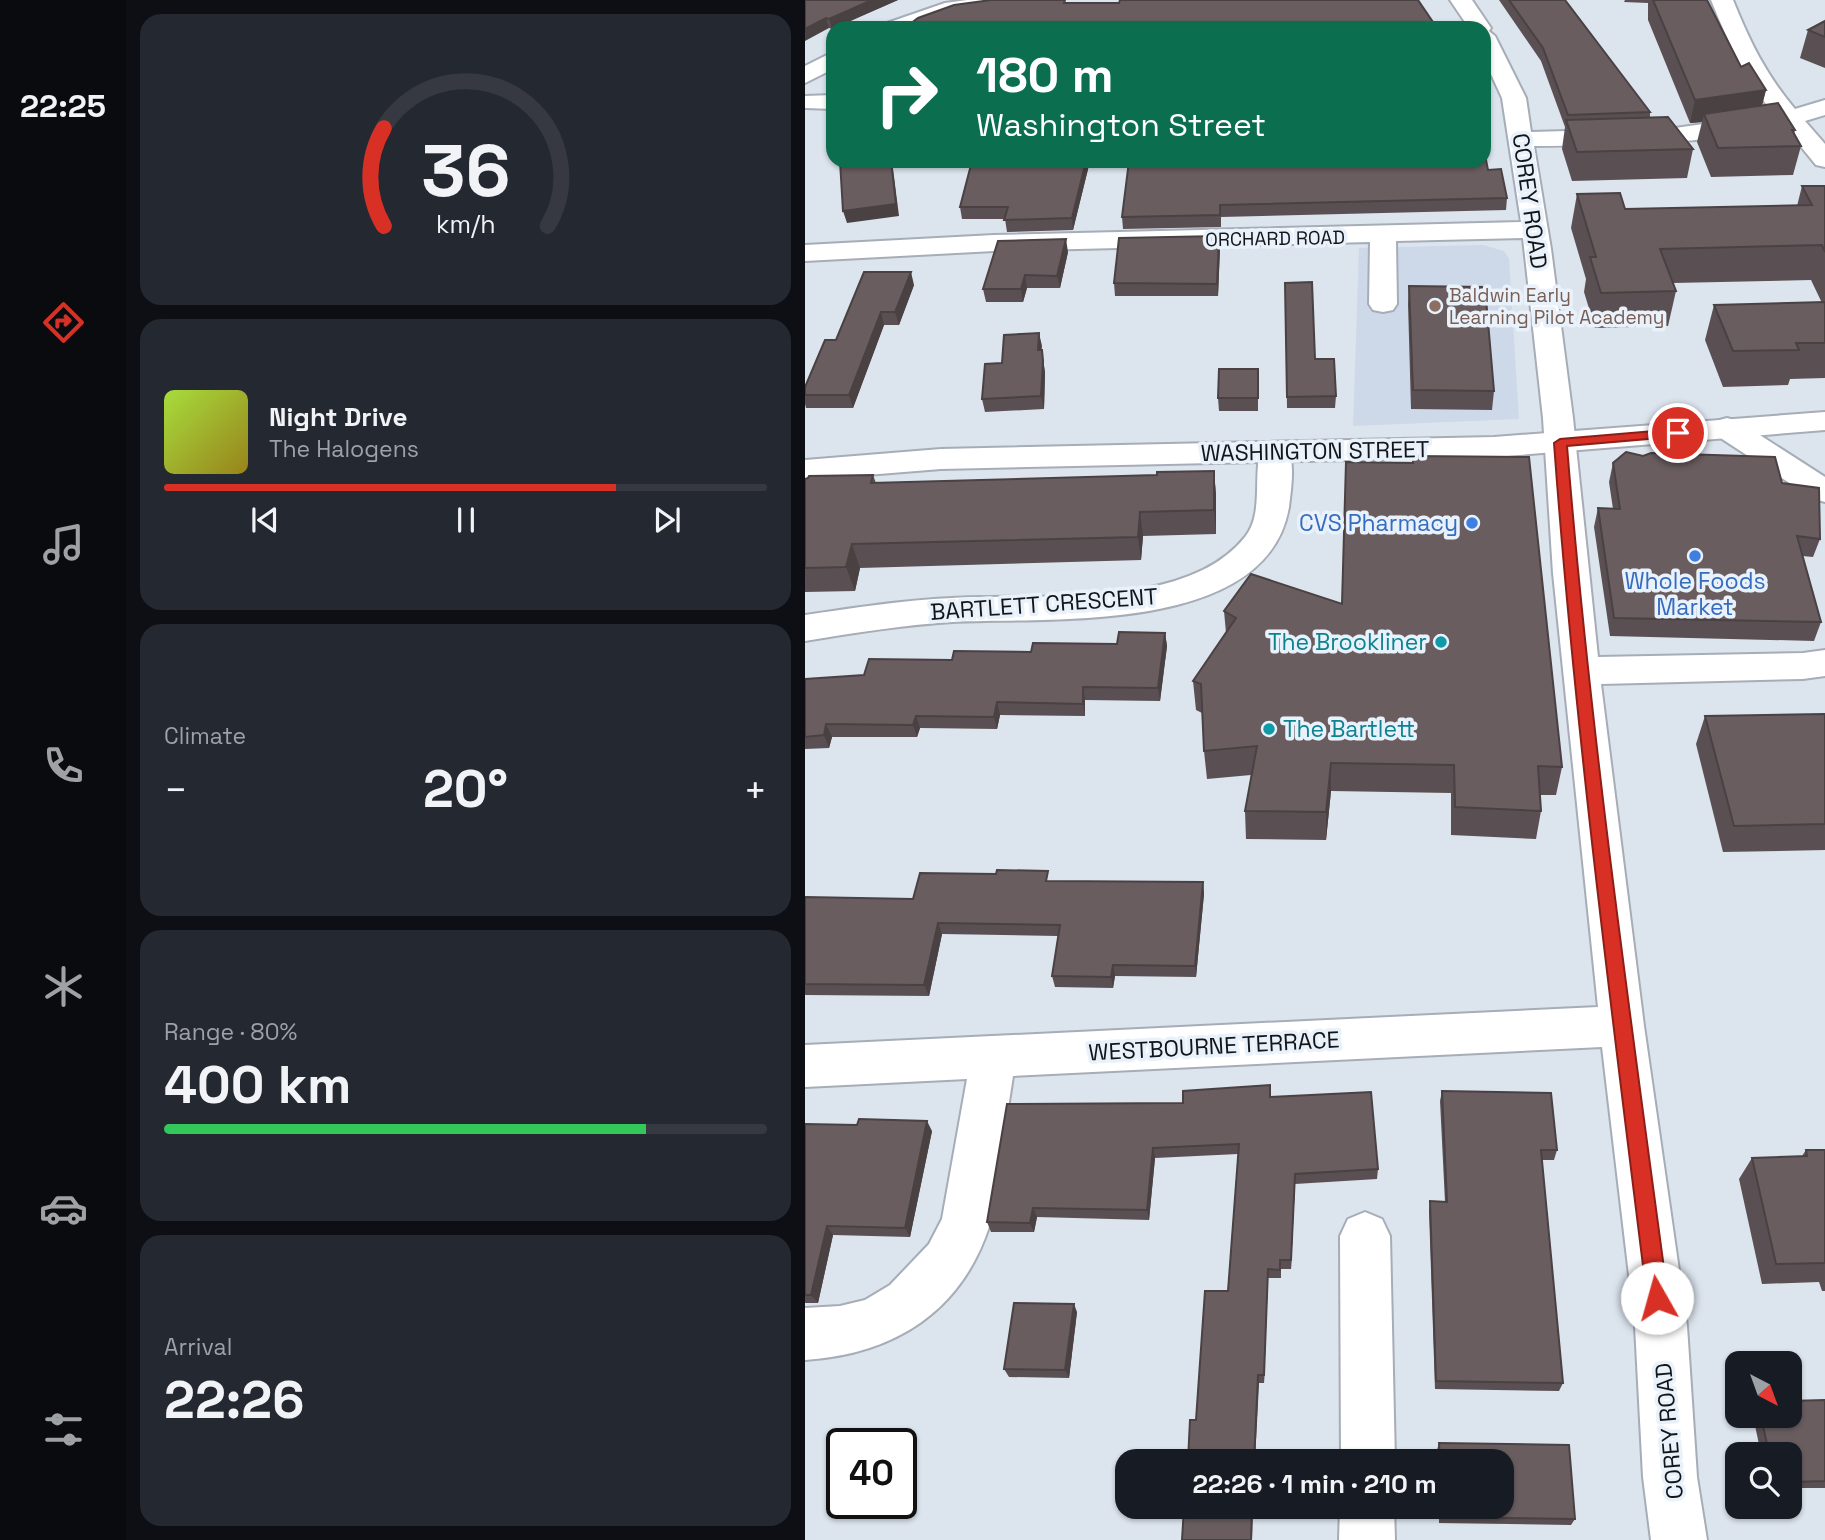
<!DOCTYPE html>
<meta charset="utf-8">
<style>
body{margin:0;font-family:"Space Grotesk",sans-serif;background:#242831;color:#f1f3f6;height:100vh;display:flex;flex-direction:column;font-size:26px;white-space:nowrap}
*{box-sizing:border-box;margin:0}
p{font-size:23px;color:#9ea1a6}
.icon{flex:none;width:38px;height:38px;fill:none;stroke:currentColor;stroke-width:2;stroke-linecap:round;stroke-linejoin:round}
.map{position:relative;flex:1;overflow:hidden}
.sheet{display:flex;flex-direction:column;gap:14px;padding:14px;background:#0d0f14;width:679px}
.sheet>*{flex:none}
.banner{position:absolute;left:21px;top:21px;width:665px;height:147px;border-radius:21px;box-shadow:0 2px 5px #0004;background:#0b6e4f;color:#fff;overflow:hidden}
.needle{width:46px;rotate:139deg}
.buttons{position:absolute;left:920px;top:1351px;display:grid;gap:14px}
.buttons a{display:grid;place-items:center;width:77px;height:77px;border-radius:14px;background:#171b24;box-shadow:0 2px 5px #0004;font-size:35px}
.speed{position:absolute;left:21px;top:1428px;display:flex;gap:14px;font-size:35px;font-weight:700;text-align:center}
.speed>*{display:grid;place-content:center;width:91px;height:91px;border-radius:50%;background:#171b24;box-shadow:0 2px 5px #0004;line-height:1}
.speed .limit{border:4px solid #111;border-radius:10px;background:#fff;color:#111}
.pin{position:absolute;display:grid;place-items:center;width:60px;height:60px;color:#fff;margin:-30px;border:4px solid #fff;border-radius:50%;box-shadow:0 2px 7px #0007}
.me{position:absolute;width:77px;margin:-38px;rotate:353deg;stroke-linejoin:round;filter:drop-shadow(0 0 5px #0008)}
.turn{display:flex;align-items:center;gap:24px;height:147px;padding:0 35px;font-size:32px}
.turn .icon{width:91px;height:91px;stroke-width:2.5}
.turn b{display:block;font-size:49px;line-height:60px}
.big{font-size:52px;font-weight:700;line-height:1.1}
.sheet .card{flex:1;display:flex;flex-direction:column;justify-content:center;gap:10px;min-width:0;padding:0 24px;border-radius:21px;background:#242831}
.sheet .dial{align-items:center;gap:0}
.dial svg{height:182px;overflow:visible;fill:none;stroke:#363941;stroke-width:7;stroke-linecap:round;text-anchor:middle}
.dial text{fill:#f1f3f6;stroke:none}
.song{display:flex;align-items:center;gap:21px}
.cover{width:84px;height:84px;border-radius:10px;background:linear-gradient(135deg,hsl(80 70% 55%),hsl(50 70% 35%))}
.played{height:7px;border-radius:4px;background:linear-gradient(90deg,#d93025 75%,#363941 75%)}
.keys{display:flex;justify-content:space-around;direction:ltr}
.heat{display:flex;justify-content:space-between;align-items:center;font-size:38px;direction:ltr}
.charge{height:10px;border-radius:5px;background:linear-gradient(90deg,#34c759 80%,#363941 0)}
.trip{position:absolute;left:310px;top:1449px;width:399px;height:70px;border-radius:21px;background:#171b24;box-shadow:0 2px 5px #0004;font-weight:700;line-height:70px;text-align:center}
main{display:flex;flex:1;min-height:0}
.tabs{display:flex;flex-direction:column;width:126px;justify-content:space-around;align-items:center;background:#090b0e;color:#9ea1a6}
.tabs .icon{width:49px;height:49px}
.tabs .on{color:#d93025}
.tabs b{font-size:32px;color:#f1f3f6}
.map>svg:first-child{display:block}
.built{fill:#cdd9e9}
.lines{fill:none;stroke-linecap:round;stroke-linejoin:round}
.minor-casing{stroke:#a6adb7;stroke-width:4}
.major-casing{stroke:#a6adb7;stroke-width:4}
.minor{fill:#fff;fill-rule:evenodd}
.major{fill:#fff;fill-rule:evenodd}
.wall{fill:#5a5053}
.shaded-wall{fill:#4a4143}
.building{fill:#695d60;stroke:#4a4143;stroke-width:2}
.route{fill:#d93025;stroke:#8d1f18;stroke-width:2}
.education-dot{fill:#8d6e63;stroke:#e9f1fb;stroke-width:2.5}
.shop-dot{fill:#3f7fe0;stroke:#e9f1fb;stroke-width:2.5}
.culture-dot{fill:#0f9aa8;stroke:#e9f1fb;stroke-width:2.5}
.labels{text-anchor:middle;stroke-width:7;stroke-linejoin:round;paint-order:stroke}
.far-street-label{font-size:19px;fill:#131619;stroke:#e9f1fb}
.far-education-label{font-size:19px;fill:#785e54;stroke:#e9f1fb;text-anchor:start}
.street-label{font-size:23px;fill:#131619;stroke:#e9f1fb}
.shop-label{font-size:23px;fill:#366cbe;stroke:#e9f1fb;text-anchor:end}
.culture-label{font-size:23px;fill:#0d838f;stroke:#e9f1fb;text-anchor:end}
</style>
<main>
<nav class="tabs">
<b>22:25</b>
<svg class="icon on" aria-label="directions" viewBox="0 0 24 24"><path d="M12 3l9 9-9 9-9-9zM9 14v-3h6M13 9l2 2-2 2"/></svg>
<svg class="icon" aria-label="music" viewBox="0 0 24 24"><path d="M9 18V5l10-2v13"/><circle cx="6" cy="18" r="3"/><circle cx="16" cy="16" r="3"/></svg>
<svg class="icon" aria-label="phone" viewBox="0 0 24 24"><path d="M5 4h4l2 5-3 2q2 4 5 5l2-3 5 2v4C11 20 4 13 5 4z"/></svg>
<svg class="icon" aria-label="climate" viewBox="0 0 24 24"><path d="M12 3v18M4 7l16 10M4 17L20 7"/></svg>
<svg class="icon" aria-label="car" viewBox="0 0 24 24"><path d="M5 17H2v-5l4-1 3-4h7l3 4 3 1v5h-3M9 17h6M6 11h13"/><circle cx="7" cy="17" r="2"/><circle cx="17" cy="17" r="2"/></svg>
<svg class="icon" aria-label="filters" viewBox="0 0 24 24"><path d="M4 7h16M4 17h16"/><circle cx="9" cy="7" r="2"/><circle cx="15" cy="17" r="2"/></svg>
</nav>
<section class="sheet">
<div class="card dial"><svg viewBox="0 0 100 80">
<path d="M14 69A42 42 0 1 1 86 69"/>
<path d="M14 69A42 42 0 0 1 14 26" stroke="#d93025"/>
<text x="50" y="56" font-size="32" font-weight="700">36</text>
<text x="50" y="72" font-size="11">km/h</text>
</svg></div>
<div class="card">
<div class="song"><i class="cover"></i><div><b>Night Drive</b><p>The Halogens</p></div></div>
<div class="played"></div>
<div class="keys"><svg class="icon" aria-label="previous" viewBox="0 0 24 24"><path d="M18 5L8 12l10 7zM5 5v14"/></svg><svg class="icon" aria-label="pause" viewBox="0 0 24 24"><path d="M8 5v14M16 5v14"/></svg><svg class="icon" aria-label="next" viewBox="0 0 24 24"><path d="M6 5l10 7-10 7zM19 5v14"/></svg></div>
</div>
<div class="card"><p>Climate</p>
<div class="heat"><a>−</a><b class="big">20°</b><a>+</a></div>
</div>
<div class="card"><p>Range · 80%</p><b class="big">400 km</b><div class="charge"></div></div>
<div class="card"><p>Arrival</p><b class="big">22:26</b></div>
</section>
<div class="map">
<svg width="1020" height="1540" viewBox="0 0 1020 1540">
<rect width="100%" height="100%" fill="#dce4ee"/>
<polygon class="built" points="678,245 699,251 704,259 714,419 548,426 554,248"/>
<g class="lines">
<g class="minor-casing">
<g id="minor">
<polygon points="162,0 226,0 222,4 215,6 151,14 111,28 79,28 82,23 140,3"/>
<path d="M645 0H667L686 28 684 31 690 36 721 98 726 132 870 128 969 114C940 79 923 42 906 0H928C944 40 961 75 990 109L1020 100V115L1000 121 1020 144V167L1011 165 979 126C896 145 813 145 729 146L746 249 768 418 793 657 998 653 1020 650V676L998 679 796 684 839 1026 882 1326 892 1477 902 1540H846L838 1477 830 1326 797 1047 208 1076C203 1110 197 1143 192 1177 190 1192 190 1210 185 1224 157 1312 89 1354 0 1360V1308L35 1306 60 1300 85 1285 124 1244 137 1219 162 1079 0 1087V1045L793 1007 748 573 738 418 718 238 591 241 592 304 588 310 578 312 568 310 564 304 565 242 189 251 0 261V245L189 235 716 222 697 98 679 59V28H664Z"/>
<polygon points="28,52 28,69 0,83 0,66"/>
<polygon points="28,95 28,109 0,108 0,96"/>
<polygon points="922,418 933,421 1020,477 1020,502 1009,499 911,435 907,428 911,421"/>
<path d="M470 442 481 445C491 460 486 490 484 507 462 636 243 617 148 622 98 625 49 633 0 641V615C49 608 98 600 147 598 232 593 381 611 440 537 461 511 445 467 459 445Z"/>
<polygon points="560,1212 577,1219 585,1236 590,1461 536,1461 535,1236 543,1219"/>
<polygon points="535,1507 589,1507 590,1540 534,1540"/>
</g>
</g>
<g class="major-casing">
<polygon id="major" points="1020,412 1020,430 689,457 136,469 0,480 0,460 136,449 689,437"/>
</g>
<use href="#minor" class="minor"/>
<use href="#major" class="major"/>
</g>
<g class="wall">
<polygon points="0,0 93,0 27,29 24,28"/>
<polygon points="694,0 760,0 845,112 845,117 888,149 882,178 767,181 757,149 760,127 736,61"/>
<polygon points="820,0 902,0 936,67 961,90 957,105 990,130 989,134 996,146 988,175 906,177 892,142 897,122 885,123 843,20 843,3 819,2"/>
<polygon points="1003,30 1020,37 1020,68 995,58"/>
<polygon points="285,161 268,230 202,232 200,219 157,219 155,207"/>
<polygon points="683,170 702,198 701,210 416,217 416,227 318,229 317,217"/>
<polygon points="997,186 1020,186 1020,378 985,379 983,385 918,387 900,340 909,305 1017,303 1006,280 868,283 871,291 863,326 790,328 779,292 781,279 766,228 772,194 820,209 992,206"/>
<polygon points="414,236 415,248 413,296 310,296 309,283"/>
<polygon points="263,252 255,288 222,288 218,302 181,302 178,289"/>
<polygon points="480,283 510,359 531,396 530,408 482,408"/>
<polygon points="109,285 94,325 79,325 48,408 1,408 0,404 0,387 31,340"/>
<polygon points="604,286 689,391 687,410 606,409 603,304"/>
<polygon points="234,333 240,373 239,409 180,412 177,399 197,363"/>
<polygon points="453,369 453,411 414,411 413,398"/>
<polygon points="608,456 757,767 751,795 735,795 736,811 731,839 646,835 646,793 526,791 521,840 441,839 440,811 446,775 402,779 399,751 397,713 391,710 388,681 421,633 419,611 537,604 607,463"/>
<polygon points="808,463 977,483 1015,539 1008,557 997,556 1016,622 1009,641 805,636 789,527 793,508 808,509 804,482"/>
<polygon points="409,471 411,495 411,534 338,536 336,560 55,568 50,591 0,592 0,479 68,475 71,483 352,475"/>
<polygon points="360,633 362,646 355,701 280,700 280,716 195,715 192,729 115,728 112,737 27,737 24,748 0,749 0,679 59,675 147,660 226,652 312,644"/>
<polygon points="1020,714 1020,850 918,852 891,744 900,716"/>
<polygon points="245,881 398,882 399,894 391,977 310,976 308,988 250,987 247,976 253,936 137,934 124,996 0,995 0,897 108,899"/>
<polygon points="637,1091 752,1150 749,1160 737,1160 758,1383 754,1391 630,1389 624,1211 625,1201 640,1202 635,1101"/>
<polygon points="466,1097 573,1169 572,1179 490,1184 486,1269 476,1269 476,1278 463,1278 459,1383 454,1383 391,1420 423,1291 433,1154 350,1158 344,1220 232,1217 229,1232 186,1232 182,1222 378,1103"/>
<polygon points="0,1124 127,1131 105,1237 28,1235 13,1303 0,1303"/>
<polygon points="1001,1150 1020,1150 1020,1291 1017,1291 1014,1282 957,1284 934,1179 947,1158 997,1156"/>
<polygon points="272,1312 264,1378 204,1377 199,1369"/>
<polygon points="1020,1400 1020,1488 985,1488 985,1454 956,1454 948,1416 985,1416"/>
<polygon points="634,1443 764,1445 770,1519 766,1525 634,1523 634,1507 696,1507 696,1461 632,1461 632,1450"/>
</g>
<g class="shaded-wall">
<polygon points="67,0 93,0 27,29 24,19"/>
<polygon points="21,18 24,28 0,41 0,29"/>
<polygon points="961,90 955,113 899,114 897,122 885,123 890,100"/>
<polygon points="86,161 87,161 94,216 42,223 38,211"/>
<polygon points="281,161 285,161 268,230 267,218"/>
<polygon points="414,236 415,248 413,296 412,284"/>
<polygon points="261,239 263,252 255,288 252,276"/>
<polygon points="106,272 109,285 94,325 90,312"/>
<polygon points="220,275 222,288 218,302 216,289"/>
<polygon points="76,312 79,325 48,408 44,395"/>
<polygon points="234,333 237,346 235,363 233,350"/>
<polygon points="237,350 240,373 239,409 236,396"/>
<polygon points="409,471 411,495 411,534 409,510"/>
<polygon points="335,512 338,536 336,560 333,537"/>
<polygon points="47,544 55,568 50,591 41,567"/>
<polygon points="360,633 362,646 355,701 353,688"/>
<polygon points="278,687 280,700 280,716 278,704"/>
<polygon points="192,702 195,715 192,729 189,717"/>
<polygon points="111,716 115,728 112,737 108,725"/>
<polygon points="21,724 27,737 24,748 19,735"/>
<polygon points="526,763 526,791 521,840 521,812"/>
<polygon points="398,882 399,894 391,977 390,966"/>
<polygon points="133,923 137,934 124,996 119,985"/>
<polygon points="308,965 310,976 308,988 306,977"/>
<polygon points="122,1121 127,1131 105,1237 100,1228"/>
<polygon points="348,1148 350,1158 344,1220 342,1210"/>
<polygon points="490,1174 490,1184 486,1269 486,1260"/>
<polygon points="228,1208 232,1217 229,1232 225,1223"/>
<polygon points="22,1226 28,1235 13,1303 6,1295"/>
<polygon points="463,1269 463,1278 459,1383 459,1375"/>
<polygon points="269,1304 272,1312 264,1378 260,1370"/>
<polygon points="453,1375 454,1383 450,1461 449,1461"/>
<polygon points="447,1507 448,1507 447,1540 446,1540"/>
</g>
<g class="building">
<polygon points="0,0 67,0 24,19 21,18 0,29"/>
<polygon points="186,0 260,0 259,3 314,3 315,0 613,0 632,28 100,28 113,18 149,5"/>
<polygon points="704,0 760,0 845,112 763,115 738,48"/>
<polygon points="848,0 902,0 936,67 944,63 961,90 890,100"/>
<polygon points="1020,21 1020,37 1003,30"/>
<polygon points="973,103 990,130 987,130 996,146 913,148 899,114"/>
<polygon points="863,117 888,149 772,152 761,120"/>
<polygon points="679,150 683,170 696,169 702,198 415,205 415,215 317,217 324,161 679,161"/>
<polygon points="35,161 86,161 91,204 38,211"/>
<polygon points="167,161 281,161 267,218 199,220 203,207 155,207"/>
<polygon points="997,186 1020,186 1020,252 1017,245 855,249 871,291 796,293 785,257 791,257 772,194 815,193 820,209 1007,205"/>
<polygon points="414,236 412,284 309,283 314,238"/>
<polygon points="261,239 252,276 220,275 216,289 178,289 193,241"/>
<polygon points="59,272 106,272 90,312 76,312 44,395 0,395 0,387 20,340 31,340"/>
<polygon points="507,282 510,359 529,359 531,396 482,397 480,283"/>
<polygon points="604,286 680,287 689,391 608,390"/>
<polygon points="1020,302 1020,343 991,343 994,350 928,351 909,305"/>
<polygon points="234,333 233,350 237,350 238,361 236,396 177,399 180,364 197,363 199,335"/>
<polygon points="414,369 453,369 453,398 413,398"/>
<polygon points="821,452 838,456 846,453 970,457 977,483 1014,488 1015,539 992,536 1016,622 809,618 793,508 815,509 808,463"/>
<polygon points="608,456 724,457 757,767 733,766 736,811 650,807 649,765 526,763 521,812 440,811 452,746 399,751 396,684 388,681 431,618 419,611 446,574 537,604 541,462 608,463"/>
<polygon points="409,471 409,510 335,512 333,537 47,544 41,567 0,568 0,479 3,478 4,476 68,475 66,483 352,475 352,472"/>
<polygon points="314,632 360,633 353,688 278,687 278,704 192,702 189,717 111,716 108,725 21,724 19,735 0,737 0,679 59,675 64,659 147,660 149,651 226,652 228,643 312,644"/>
<polygon points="1020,714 1020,824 929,826 900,716"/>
<polygon points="192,870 243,871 241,881 398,882 390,966 308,965 306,977 247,976 255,925 133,923 119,985 0,984 0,897 108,899 115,873 191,874"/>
<polygon points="465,1085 465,1097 566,1092 573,1169 490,1174 486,1260 475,1260 475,1270 463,1269 459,1375 453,1375 449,1461 383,1461 385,1420 391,1420 400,1291 423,1291 434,1144 348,1148 342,1210 228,1208 225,1223 182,1222 202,1104 378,1103 378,1091"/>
<polygon points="637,1091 746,1093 752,1150 736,1150 758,1383 631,1381 625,1201 642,1202"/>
<polygon points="54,1119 122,1121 100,1228 22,1226 6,1295 0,1295 0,1124 52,1125"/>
<polygon points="1001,1150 1020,1150 1020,1263 971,1264 947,1158 1002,1156"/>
<polygon points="209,1303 269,1304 260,1370 199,1369"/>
<polygon points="1020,1400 1020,1481 985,1482 985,1454 964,1454 956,1416 985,1416 985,1401"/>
<polygon points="634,1443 764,1445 770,1519 636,1517 636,1507 696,1507 696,1461 635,1461"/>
<polygon points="379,1507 447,1507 446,1540 377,1540"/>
</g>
<path class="route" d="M873 429 880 433 878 436 762 446C785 731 825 1015 863 1298L860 1306 852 1309 845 1306 842 1298C807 1014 770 729 749 443L755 439Z"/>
<circle class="education-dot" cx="630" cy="306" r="7"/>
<g class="shop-dot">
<circle cx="667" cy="523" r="7"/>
<circle cx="890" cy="556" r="7"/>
</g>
<g class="culture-dot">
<circle cx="636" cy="642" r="7"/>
<circle cx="464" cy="729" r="7"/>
</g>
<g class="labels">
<g class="far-street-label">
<text transform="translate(470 238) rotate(-1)" y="7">ORCHARD ROAD</text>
</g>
<g class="far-education-label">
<text x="644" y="302">Baldwin Early<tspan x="644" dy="22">Learning Pilot Academy</tspan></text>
</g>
<g class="street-label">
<text transform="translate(725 201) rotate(82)" y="8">COREY ROAD</text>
<text transform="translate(510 451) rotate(-1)" y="8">WASHINGTON STREET</text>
<text transform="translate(239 604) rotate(-4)" y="8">BARTLETT CRESCENT</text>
<text transform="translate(409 1046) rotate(-3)" y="8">WESTBOURNE TERRACE</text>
<text transform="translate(864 1431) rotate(-95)" y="8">COREY ROAD</text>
</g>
<g class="shop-label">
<text x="653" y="531">CVS Pharmacy</text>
<text x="890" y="589" text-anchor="middle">Whole Foods<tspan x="890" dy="26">Market</tspan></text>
</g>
<g class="culture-label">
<text x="622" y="650">The Brookliner</text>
<text x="478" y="737" text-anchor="start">The Bartlett</text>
</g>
</g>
</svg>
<div class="buttons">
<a><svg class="needle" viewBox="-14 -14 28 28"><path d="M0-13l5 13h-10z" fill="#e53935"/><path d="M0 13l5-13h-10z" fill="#9ea1a6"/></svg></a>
<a><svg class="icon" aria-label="search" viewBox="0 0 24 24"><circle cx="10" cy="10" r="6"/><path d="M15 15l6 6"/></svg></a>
</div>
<div class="speed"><div class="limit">40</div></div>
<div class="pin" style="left:873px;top:433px;background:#d93025"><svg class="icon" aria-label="arrive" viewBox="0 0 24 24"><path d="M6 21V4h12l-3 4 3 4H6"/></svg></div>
<svg class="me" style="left:852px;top:1298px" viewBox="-20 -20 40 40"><circle r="19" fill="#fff"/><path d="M0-13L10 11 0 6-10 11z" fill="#d93025"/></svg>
<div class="trip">22:26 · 1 min · 210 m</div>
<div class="banner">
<div class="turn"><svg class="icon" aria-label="right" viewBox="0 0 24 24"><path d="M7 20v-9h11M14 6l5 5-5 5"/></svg><div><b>180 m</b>Washington Street</div></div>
</div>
</div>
</main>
